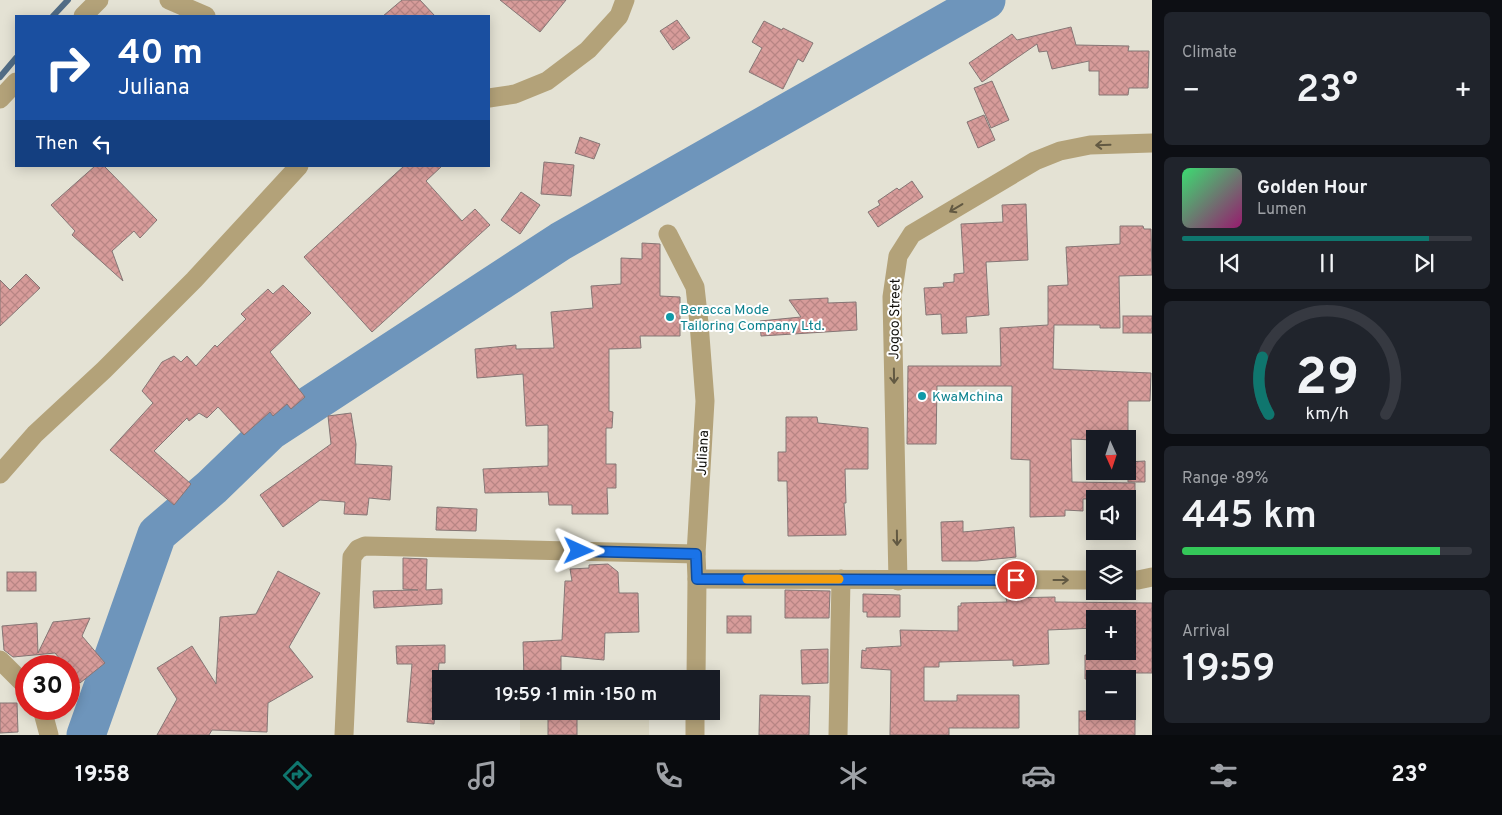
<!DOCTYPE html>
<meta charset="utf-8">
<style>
body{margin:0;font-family:Overpass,sans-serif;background:#20242c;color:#f1f3f6;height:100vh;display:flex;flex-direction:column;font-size:19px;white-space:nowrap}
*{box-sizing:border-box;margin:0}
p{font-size:16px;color:#9ea1a6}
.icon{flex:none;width:28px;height:28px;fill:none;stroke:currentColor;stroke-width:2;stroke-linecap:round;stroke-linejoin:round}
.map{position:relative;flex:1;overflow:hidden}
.details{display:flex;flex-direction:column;gap:12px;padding:12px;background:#0d0f14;width:350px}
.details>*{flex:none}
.top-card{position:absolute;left:15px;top:15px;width:475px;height:152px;border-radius:0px;box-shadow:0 2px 12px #0003;background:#1a4fa0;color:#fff;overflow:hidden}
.needle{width:32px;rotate:177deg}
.tools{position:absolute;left:1086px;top:430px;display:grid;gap:10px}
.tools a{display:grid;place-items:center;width:50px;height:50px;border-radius:0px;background:#171b24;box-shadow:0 2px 12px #0003;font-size:25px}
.speed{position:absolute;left:15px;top:655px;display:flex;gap:10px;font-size:25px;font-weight:700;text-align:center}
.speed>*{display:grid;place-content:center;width:65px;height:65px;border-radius:50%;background:#171b24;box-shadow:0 2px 12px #0003;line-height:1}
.speed .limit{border:8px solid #d22;background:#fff;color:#111}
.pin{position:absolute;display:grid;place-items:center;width:42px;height:42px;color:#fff;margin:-21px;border:2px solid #fff;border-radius:50%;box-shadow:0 1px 5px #0007}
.me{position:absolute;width:55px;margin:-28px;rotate:91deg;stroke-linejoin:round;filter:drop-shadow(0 0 4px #0008)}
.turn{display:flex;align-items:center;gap:18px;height:105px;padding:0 20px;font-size:22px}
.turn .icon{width:65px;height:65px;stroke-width:2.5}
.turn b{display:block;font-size:35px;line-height:42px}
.then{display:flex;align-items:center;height:48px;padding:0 20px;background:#0003;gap:10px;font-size:19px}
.big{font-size:38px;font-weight:600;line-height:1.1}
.details .widget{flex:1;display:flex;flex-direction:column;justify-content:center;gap:8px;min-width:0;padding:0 18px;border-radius:8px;background:#20242c}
.details .dial{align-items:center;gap:0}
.dial svg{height:130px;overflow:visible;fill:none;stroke:#363941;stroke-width:7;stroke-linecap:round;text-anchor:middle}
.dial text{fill:#f1f3f6;stroke:none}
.song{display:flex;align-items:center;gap:15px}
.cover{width:60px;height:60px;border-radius:8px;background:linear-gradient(135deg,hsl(140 70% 55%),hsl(320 70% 35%))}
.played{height:5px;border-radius:2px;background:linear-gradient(90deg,#0f766e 85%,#363941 85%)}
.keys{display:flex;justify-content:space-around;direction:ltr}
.heat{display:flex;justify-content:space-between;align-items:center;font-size:28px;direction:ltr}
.charge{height:8px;border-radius:4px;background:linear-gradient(90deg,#34c759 89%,#363941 0)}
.trip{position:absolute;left:432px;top:670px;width:288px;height:50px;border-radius:0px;background:#171b24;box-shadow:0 2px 12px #0003;font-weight:600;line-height:50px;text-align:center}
.dock{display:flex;height:80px;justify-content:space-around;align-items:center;background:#090b0e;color:#9ea1a6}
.dock .icon{width:35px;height:35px}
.dock .active{color:#0f766e}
.dock b{font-size:22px;color:#f1f3f6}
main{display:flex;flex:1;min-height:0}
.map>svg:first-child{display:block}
.built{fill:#dbd7c2}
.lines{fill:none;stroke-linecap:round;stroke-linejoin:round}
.stream{stroke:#526d86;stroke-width:6}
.river{stroke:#6e95bb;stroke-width:39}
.building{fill:url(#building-cross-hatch);stroke:#857675}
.street{stroke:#b3a279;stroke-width:19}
.oneway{stroke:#625942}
.route-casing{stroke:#114b97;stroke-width:12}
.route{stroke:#1a73e8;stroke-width:9}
.slow{stroke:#f59e0b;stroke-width:9}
.culture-dot{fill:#0f9aa8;stroke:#fff;stroke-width:2}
.labels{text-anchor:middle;stroke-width:4;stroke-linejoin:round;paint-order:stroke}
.culture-label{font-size:14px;fill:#0d838f;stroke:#fff;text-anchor:start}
.street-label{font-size:14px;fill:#11100c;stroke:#fff}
</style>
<main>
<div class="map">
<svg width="1152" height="735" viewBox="0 0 1152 735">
<defs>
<pattern id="building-cross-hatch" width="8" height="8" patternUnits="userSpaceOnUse" patternTransform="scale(1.25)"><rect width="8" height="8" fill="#d79c9a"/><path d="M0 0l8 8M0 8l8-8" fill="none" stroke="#b88584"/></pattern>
</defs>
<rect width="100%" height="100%" fill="#e4e2d4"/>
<rect class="built" x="520" y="711" width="129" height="24"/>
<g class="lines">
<g class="stream">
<polyline points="53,16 68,0"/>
<polyline points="0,77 16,58"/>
</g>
<polyline class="river" points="86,735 157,534 212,487 270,431 561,241 986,0"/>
</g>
<g class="building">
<polygon points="402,0 420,0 435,16 383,16"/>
<polygon points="500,0 566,0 540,32"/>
<polygon points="677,20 690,38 673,50 660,31"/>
<polygon points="764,21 782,30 783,28 813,43 803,62 798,59 783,89 749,72 762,48 752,42"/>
<polygon points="1071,27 1076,45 1129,46 1128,51 1149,51 1148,88 1129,88 1128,95 1099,95 1099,71 1089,71 1089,61 1052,69 1047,51 1039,52 1037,44 982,82 969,63 1012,34 1017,40"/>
<polygon points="992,81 1009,120 991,128 974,88"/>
<polygon points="984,115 995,140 978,148 967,122"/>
<polygon points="580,137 600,144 594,159 575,153"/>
<polygon points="544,162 574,165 571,196 541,194"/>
<polygon points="95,166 104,166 157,220 140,238 134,231 112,251 123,281 72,235 75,231 51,205"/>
<polygon points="404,166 442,166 426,181 462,221 475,209 490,225 372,332 304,257"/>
<polygon points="912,181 923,197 878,227 868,212 880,205 878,201 897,188 899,190"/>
<polygon points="521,192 540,205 520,234 501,220"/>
<polygon points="1026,204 1028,260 986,262 989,315 966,317 967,333 942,334 941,314 926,315 924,288 944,287 943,283 954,282 954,274 964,273 961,224 1003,222 1002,205"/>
<polygon points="1120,226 1143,226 1144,229 1151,229 1152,275 1119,276 1120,328 1100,328 1100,325 1054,325 1053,369 1151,373 1150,401 1128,401 1128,432 1094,431 1094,440 1071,439 1072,482 1135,483 1135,497 1083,499 1083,511 1065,510 1065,516 1030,517 1030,460 1011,459 1012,386 937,386 936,444 907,444 908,366 1001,366 1000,328 1048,325 1048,286 1068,285 1066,247 1120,244"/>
<polygon points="642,243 660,244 660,296 680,297 680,336 640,336 641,348 609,349 609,411 613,412 612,428 606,428 606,464 616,464 616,488 607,488 608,514 572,514 572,505 549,505 548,492 485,493 483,469 548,466 548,425 526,426 523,374 477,378 475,349 516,345 516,349 554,348 551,312 593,308 591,286 621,284 621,258 642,259"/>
<polygon points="26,274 40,288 0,326 0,280 10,290"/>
<polygon points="283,285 311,313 270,352 305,397 291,409 287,404 273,416 270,412 244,435 218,407 207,418 199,413 189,421 187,418 154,451 191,484 174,505 110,450 153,403 142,391 162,362 174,356 181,362 187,356 196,366 215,345 217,347 246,319 241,314 268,289 273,294"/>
<polygon points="828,298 828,303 856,302 857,330 761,336 760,321 801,317 789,300"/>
<rect x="1123" y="316" width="29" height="17"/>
<polygon points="351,413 356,444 355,464 392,466 390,500 369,498 367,515 344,514 345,502 320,500 283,527 260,495 331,444 328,416"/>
<polygon points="786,417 817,417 818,423 868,428 868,469 845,469 846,503 844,503 846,535 788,536 787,481 778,481 778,452 786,452"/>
<polygon points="1145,461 1145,482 1128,482 1128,462"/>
<polygon points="437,507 477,509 476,531 436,530"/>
<polygon points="963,521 963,532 1014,527 1016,557 977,561 942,561 941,522"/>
<polygon points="403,558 427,559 426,590 442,589 442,604 374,608 373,591 418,590 403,589"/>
<polygon points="608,564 618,572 619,593 638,593 639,632 605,633 604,660 561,656 561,679 524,679 523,642 562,640 565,581 572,581 570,569 589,568 589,565"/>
<polygon points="278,571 320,593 289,647 313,677 268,703 267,732 212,730 209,735 157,735 177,699 157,668 192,646 216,684 220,617 256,614"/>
<rect x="7" y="572" width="29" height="19"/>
<polygon points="785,590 830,591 829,618 785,618"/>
<polygon points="863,594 900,595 900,617 867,617 867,612 863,612"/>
<polygon points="1055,597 1055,602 1152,603 1152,673 1135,673 1135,679 1085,679 1085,655 1128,654 1128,619 1095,619 1095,628 1048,630 1049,664 1013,666 1013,660 939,662 939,667 924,667 924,701 957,701 957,695 1019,695 1019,728 949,728 949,735 890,735 891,670 861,668 862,650 866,651 866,648 901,646 900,630 958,631 958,606 961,606 961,603 1007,602 1006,598"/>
<rect x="727" y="616" width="24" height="17"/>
<polygon points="90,618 82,636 105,663 80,683 69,670 69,666 66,666 55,653 13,657 4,650 2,626 37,623 38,653 53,622"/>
<polygon points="445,645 445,663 439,663 434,724 407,722 412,664 397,664 396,646"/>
<polygon points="828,649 828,683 802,684 801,650"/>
<polygon points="760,695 810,696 809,735 759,735"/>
<polygon points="0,703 17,703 18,732 0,733"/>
<rect x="1079" y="711" width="56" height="24"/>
<polygon points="577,717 577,735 548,735 548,718"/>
</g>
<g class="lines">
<g class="street">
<polyline points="169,0 206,16"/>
<polyline points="83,16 99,0"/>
<polyline points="489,98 515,94 547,81 588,50 619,16 625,0"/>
<polyline points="0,99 16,82"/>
<polyline points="668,234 695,287 699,323 705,401 696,554 697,579 696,679"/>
<polyline points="0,474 35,434 104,370 194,280 299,166"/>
<polyline points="697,579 1095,580"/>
<polyline points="1128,580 1138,580 1152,577"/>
<polyline points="898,581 892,297 898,256 912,234 1035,161 1060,151 1090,145 1152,143"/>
<polyline points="0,660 26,686"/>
<polyline points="42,709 49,735"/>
<polyline points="344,735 352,557 358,549 365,546 696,554"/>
<polyline points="695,735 695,711"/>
<polyline points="838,735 841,579"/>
</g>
</g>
<defs><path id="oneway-shaft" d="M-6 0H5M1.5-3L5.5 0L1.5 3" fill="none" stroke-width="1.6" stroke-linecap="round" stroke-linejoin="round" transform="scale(1.25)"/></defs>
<g class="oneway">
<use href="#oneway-shaft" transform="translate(1103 145) rotate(178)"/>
<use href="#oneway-shaft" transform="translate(956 208) rotate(149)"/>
<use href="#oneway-shaft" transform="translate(894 376) rotate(89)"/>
<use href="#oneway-shaft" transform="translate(897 538) rotate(89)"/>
<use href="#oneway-shaft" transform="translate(1061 580)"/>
</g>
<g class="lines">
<g class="route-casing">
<polyline id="route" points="579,551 696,554 697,579 1016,580"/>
</g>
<use href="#route" class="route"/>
<polyline class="slow" points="747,579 839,579"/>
</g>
<g class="culture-dot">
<circle cx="670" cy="317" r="5"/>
<circle cx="922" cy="396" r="5"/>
</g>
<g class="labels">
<g class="culture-label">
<text x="680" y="314">Beracca Mode<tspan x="680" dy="16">Tailoring Company Ltd.</tspan></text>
<text x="932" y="401">KwaMchina</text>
</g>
<g class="street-label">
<text transform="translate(894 319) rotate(-89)" y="5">Jogoo Street</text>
<text transform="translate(702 453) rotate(-87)" y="5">Juliana</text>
</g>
</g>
</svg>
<div class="tools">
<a><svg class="needle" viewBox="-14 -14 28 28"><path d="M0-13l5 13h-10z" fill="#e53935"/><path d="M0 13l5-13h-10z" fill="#9ea1a6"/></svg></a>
<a><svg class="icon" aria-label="sound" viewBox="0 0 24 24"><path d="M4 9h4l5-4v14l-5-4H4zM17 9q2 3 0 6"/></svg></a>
<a><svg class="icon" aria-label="layers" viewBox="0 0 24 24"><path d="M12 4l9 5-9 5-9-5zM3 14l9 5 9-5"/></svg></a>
<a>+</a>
<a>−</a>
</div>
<div class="speed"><div class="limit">30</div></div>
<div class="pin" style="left:1016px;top:580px;background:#d93025"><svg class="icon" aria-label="arrive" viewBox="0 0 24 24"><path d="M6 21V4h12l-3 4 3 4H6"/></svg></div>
<svg class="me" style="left:579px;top:551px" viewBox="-20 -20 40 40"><path d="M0-17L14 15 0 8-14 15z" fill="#1a73e8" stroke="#fff" stroke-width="4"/></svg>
<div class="trip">19:59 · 1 min · 150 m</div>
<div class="top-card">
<div class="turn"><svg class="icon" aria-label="right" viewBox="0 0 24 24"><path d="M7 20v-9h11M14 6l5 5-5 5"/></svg><div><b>40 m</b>Juliana</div></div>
<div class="then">Then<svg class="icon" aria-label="left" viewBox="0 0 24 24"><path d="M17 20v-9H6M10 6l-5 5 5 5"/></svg></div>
</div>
</div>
<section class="details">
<div class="widget"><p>Climate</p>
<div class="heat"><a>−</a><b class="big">23°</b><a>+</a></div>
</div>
<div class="widget">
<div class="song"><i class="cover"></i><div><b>Golden Hour</b><p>Lumen</p></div></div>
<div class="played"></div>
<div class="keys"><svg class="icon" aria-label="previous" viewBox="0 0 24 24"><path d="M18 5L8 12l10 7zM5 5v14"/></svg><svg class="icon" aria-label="pause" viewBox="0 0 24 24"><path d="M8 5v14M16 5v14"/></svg><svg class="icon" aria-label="next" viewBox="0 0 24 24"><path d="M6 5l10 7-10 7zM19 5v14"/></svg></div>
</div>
<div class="widget dial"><svg viewBox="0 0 100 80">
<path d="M14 69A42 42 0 1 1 86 69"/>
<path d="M14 69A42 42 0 0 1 10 34" stroke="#0f766e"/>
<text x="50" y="56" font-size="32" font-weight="700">29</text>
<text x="50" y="72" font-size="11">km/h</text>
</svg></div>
<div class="widget"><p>Range · 89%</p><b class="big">445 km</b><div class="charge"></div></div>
<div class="widget"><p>Arrival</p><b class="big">19:59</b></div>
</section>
</main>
<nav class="dock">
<b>19:58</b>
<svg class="icon active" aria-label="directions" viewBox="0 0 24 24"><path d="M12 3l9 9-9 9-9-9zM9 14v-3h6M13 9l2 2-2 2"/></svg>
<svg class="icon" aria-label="music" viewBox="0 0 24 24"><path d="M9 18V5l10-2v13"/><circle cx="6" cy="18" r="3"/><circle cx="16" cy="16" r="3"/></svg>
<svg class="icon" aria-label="phone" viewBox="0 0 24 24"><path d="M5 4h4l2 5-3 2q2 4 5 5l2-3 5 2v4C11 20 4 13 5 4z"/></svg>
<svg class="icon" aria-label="climate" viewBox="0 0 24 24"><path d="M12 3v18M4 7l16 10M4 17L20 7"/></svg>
<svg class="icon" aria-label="car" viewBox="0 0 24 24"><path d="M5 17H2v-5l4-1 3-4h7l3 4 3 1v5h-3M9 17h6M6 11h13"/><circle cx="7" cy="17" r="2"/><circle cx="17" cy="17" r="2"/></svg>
<svg class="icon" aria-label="filters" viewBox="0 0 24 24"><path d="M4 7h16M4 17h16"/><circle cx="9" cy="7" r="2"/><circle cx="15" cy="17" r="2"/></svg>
<b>23°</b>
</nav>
